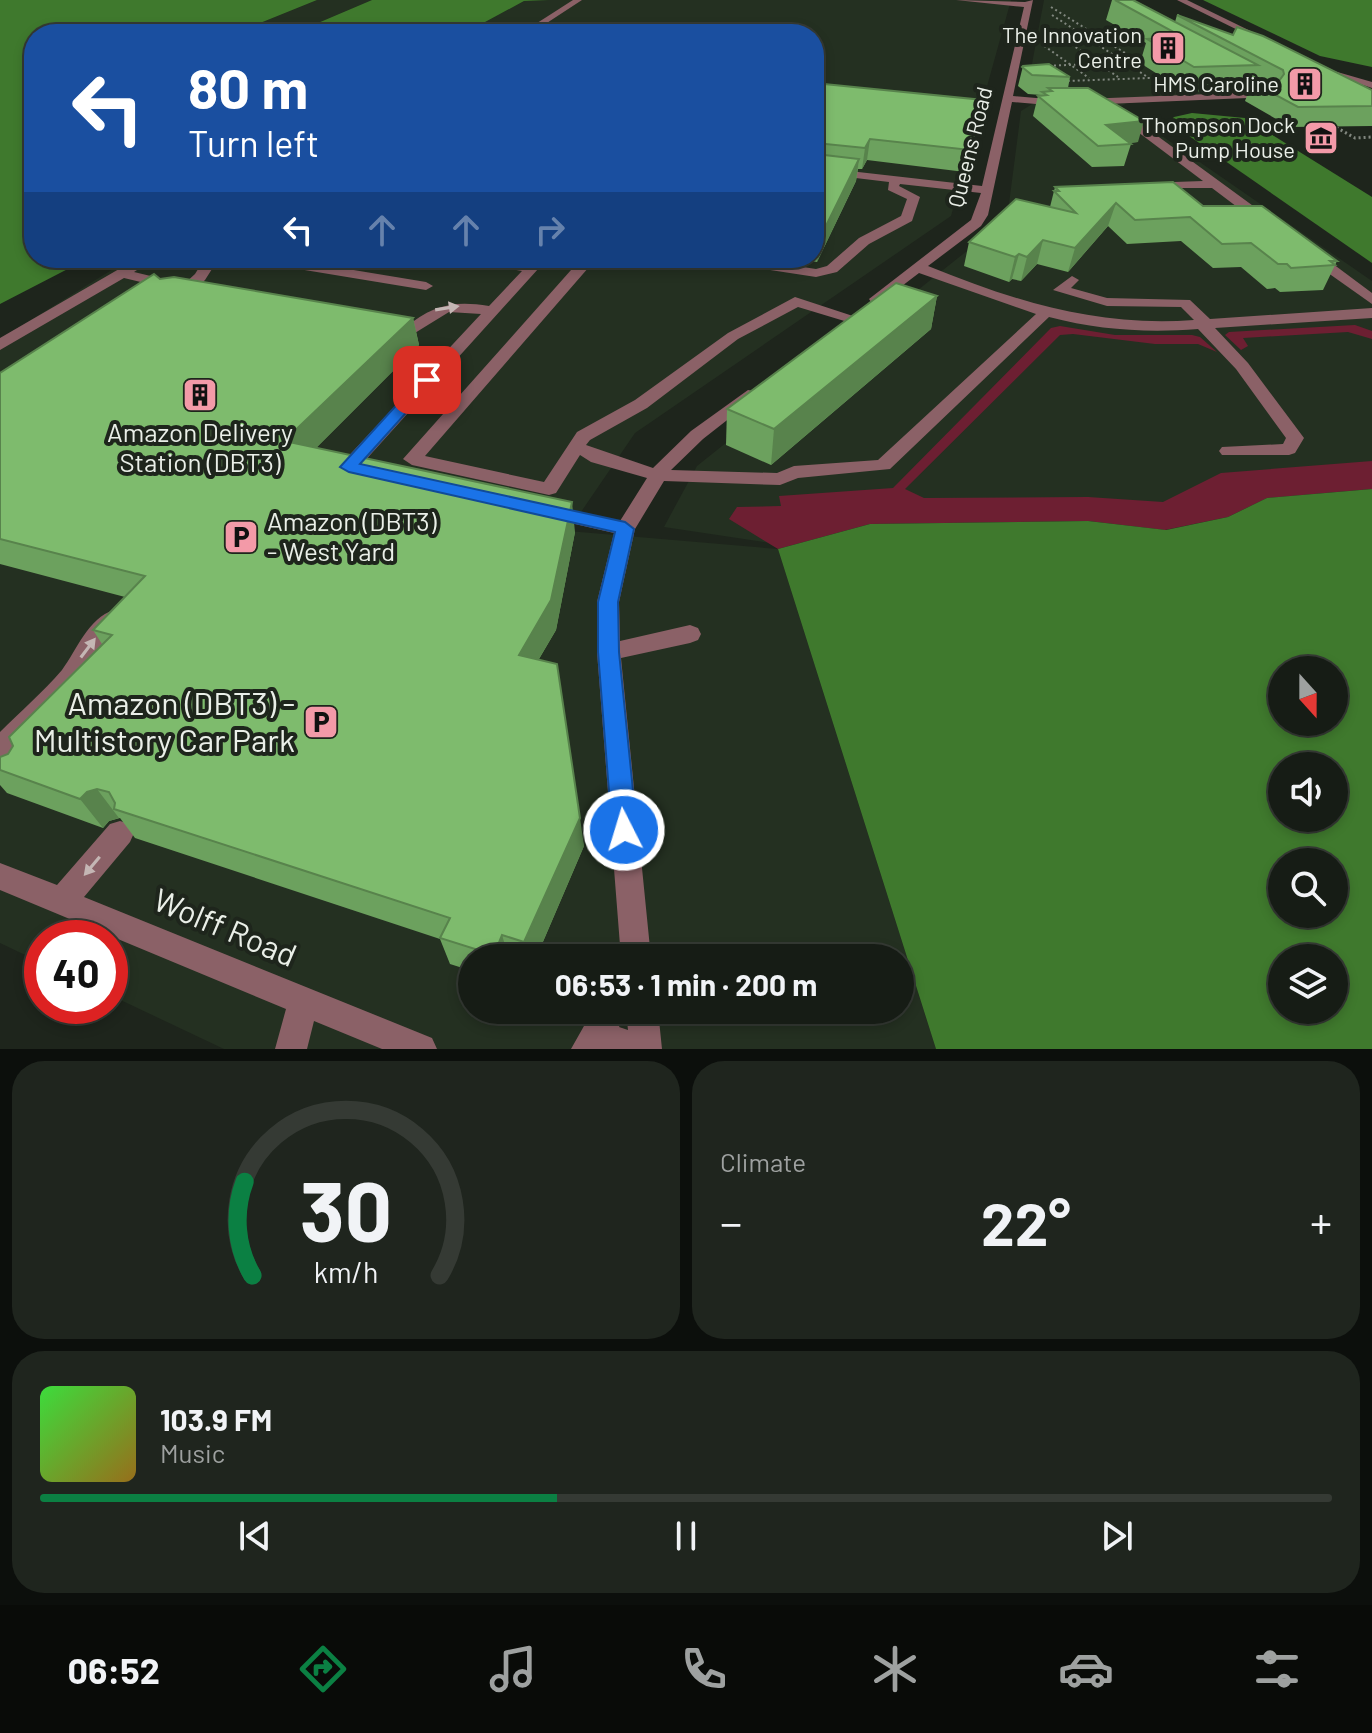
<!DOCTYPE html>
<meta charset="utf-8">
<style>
body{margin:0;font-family:Barlow,sans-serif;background:#1f251e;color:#f1f3f6;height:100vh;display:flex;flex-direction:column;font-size:30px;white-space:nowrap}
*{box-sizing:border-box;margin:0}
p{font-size:26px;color:#9ea1a0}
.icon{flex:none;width:44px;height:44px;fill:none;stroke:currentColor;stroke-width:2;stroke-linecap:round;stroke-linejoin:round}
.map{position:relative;height:1049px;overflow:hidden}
.side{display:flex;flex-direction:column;gap:12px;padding:12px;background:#0c0f0c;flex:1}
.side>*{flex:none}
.guide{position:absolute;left:24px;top:24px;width:800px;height:244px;border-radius:32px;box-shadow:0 4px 12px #0003,0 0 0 2px #353a34;background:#1a4fa0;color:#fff;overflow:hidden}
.needle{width:52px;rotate:159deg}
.buttons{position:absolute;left:1268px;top:656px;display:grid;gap:16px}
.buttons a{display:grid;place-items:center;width:80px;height:80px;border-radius:50%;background:#161c15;box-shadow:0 4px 12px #0003,0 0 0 2px #353a34;font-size:40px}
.speed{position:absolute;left:24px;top:920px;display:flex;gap:16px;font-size:40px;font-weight:700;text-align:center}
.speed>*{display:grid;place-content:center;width:104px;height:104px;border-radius:50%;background:#161c15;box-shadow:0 4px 12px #0003,0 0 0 2px #353a34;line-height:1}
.speed .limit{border:12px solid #d22;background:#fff;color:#111}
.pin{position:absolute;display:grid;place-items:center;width:68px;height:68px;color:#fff;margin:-34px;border-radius:16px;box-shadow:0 4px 12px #0006}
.me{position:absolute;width:88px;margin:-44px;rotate:355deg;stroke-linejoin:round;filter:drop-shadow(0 0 6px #0008)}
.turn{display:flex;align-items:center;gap:28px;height:168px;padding:0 32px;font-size:36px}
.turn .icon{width:104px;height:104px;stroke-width:2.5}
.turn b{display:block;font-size:56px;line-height:68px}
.lanes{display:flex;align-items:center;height:76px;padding:0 32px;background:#0003;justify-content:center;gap:40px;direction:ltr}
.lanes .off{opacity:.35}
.big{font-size:60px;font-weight:700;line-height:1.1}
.side .tile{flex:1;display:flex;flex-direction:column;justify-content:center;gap:12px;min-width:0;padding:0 28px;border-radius:32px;background:#1f251e}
.side .dial{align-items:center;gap:0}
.dial svg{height:208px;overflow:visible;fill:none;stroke:#353a34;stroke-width:7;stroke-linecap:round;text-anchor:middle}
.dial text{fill:#f1f3f6;stroke:none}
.song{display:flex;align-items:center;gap:24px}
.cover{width:96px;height:96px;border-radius:12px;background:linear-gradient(135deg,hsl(120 70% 55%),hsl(40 70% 35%))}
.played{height:8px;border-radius:4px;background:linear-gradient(90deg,#0b8043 40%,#353a34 40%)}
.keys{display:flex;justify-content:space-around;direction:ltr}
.heat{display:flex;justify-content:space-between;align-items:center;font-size:44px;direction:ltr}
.side .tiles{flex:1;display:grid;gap:12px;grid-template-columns:1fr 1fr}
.tile:last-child{grid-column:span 2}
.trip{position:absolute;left:458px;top:944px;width:456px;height:80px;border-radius:40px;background:#161c15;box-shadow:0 4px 12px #0003,0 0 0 2px #353a34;font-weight:700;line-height:80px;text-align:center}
.dock{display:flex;height:128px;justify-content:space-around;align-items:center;background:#090b08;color:#9ea1a0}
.dock .icon{width:56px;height:56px}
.dock .current{color:#0b8043}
.dock b{font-size:36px;color:#f1f3f6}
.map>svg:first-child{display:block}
.built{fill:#243021;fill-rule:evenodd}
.green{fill:#6d1f32}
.water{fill:#3f792d;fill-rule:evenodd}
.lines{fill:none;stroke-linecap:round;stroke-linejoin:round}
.path-far1{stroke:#81877f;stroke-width:2;stroke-dasharray:2 3;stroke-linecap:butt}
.path{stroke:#81877f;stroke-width:3;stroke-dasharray:2 3;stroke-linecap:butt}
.minor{fill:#8b6167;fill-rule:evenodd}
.wall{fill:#6ca15e}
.shaded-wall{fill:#58834c}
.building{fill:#7ebb6d;stroke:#58834c;stroke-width:2}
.oneway{fill:#c4b6b4}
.route{fill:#1a73e8;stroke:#114b97;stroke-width:2}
.labels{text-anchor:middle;stroke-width:8;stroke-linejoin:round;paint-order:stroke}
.far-poi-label{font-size:22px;fill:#eaefe8;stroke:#1e251c;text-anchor:end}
.far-street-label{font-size:22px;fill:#eaefe8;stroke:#1e251c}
.poi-label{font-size:26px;fill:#eaefe8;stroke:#1e251c}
.near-poi-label{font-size:32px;fill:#eaefe8;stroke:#1e251c;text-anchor:end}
.near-street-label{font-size:32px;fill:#eaefe8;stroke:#1e251c}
</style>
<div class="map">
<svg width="1372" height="1049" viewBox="0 0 1372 1049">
<rect width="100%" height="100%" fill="#1e251c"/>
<g class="built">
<polygon points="317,0 372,0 292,34 233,34"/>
<path d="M549 0H1011L951 216 635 433 568 531 778 549 936 1049H224L110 995V938H42V963L0 943V339L131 258H814V34H463L524 1ZM472 958H900V1010H472Z"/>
<polygon points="1044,0 1129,0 1120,7 1278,95 1127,103 1120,107 1372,281 1372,483 1219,513 870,517 777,544 664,527 697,466 1007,219 1021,111 1042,98 1028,85"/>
</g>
<g class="green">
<polygon points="1355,325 1372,331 1372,339 1348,332 1243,338 1248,346 1241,350 1225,335 1229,332"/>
<polygon points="1060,326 1115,335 1192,335 1200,337 1217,352 1198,344 1155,344 1073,334 1060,335 905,489 924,498 1088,497 1163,502 1221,473 1372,461 1372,489 1267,498 1228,517 1165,530 1088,521 870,524 778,549 729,519 737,507 781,506 779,496 893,488 1051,328"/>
</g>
<g class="water">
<polygon points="0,0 317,0 233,34 34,34 34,258 89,258 0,304"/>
<polygon points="372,0 549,0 524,1 463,34 292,34"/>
<polygon points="1203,0 1372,0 1372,67 1320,56"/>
<polygon points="1192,113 1245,118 1372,197 1372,263 1169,122 1174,117"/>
<path d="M1372 489V1049H936L778 549 870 524 1088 521 1166 530 1228 517 1267 498ZM1334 670V722H1282V670ZM1334 766V818H1282V766ZM1334 862V914H1282V862ZM1334 958V1010H1282V958Z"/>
</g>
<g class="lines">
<g class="path-far1">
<polyline points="1051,7 1138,61"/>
<polyline points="1052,15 1149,78 1066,81"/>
<polyline points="1047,27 1118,77"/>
<polyline points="1046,43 1043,45 1089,78"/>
<polyline points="1044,66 1139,62"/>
</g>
<g class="path">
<polyline points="26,107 34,104"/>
<polyline points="1332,125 1355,138 1372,137"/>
</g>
<g class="minor">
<polygon points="573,0 582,0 530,34 520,34"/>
<path d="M956 0 1025 2 1033 0 1013 96 1059 100 1260 92 1224 71 1227 66 1276 94 1271 97 1059 106 1012 102 988 215 981 226 928 266C1017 302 1097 327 1194 320L1181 307 1107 306 1053 290 1072 276 1079 280 1071 288 1107 298 1190 300 1210 319 1372 308V318L1215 328 1248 363 1304 438 1295 453 1289 455H1222L1219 451 1222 447 1283 444 1286 438 1236 369 1198 329C1147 333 1099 330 1049 317L890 469 798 478 780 485 664 481 635 529 619 602 620 641 690 625 698 628 701 634 698 640 690 643 621 658 651 958H621L597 652V602L614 533 540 516 537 511 547 505 620 521 647 478 591 462 580 455 556 493 549 495 412 465 403 459 579 261 584 260 591 264 589 267 425 456 544 482 577 432 635 400 728 333 795 297 859 318 851 323 798 307 738 339 647 408 590 440 586 445 653 468 691 431 748 390 754 391 756 395 754 399 703 439 671 470 777 473 794 466 878 460 1036 314 919 273 881 302H871L869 299 971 220 981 193 900 184 899 186 920 197 912 221 869 244 837 272 816 277 718 262 711 258H745L816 269 827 266 859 238 901 216 907 199 888 190 889 182 814 173V167L982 186 1024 7Z"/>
<polygon points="1177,0 1187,0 1273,42 1266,44"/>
<polygon points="1327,69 1372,82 1372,88 1327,73"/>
<polygon points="1118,113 1126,113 1271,219 1271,225 1261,225 1212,188 1174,188 1174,182 1203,181 1118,117"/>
<polygon points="1307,252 1317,252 1372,293 1372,304 1307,258"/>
<path d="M138 258H155L134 272 159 278 167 291C163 298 156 300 149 298L147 295 152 290 149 284 124 278 0 350V338Z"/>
<polygon points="205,258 219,258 205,280 181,302 171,302 171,296 195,274"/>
<polygon points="249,258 281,258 426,282 433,286 426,290 256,262"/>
<path d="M462 258H495L528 263 533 258H548L362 464 369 469 367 473 342 471 340 467 342 463 481 314 449 312 410 336 405 334V328C432 305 454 300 489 306L522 271 469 262Z"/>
<path d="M114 610 122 612 125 618 93 655 79 682 9 757 0 760V732C20 712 43 692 62 670 77 650 88 618 114 610Z"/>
<polygon points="120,821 130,824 134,833 130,842 84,897 432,1038 437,1049 382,1049 314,1021 307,1049 275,1049 286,1009 0,890 0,863 57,885 110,824"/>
<path d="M593 1010H658L662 1049H571ZM626 1011 628 1030 619 1027Z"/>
</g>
</g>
<g class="wall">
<polygon points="1112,0 1133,0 1175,22 1177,15 1372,90 1372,126 1290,127 1245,101 1252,82 1261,81 1253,77 1248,89 1186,92 1140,63 1146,43 1106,20"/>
<polygon points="1023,66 1070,77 1068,88 1138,142 1129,143 1131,144 1124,166 1092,167 1033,116 1038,96 1041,95 1028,94 1018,86"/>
<polygon points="814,83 983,100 965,172 867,160 862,169 858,169 856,181 817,262 792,258 814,258"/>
<polygon points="1055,187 1203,206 1337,261 1323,290 1280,292 1275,288 1267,289 1241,267 1213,268 1181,241 1127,244 1108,226 1068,272 1037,264 1021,281 1012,279 1009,282 964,266 969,242 1050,207"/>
<polygon points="160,279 413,318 419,345 316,448 575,532 556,630 539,659 584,846 536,958 472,958 472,971 450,964 440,939 135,838 120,818 109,821 103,828 7,793 0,785 0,757 8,754 102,644 93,630 125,597 0,564 0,373"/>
<polygon points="937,296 931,329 771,465 726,445 727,409"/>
</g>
<g class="shaded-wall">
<polygon points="983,100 979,120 965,172 970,150"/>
<polygon points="1144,121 1138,142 1100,146 1106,125"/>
<polygon points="870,139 867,160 862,169 865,148"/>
<polygon points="859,159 856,181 817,262 820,238"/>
<polygon points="1116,203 1108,226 1068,272 1075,248"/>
<polygon points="1043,240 1037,264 1021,281 1027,257"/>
<polygon points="1019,254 1012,279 1009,282 1015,257"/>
<polygon points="937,296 931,329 771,465 774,429"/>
<polygon points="413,318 419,345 294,470 284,441"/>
<polygon points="572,502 575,532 556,630 524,684 519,655"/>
<polygon points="97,789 119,818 109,821 103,828 80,799 87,792"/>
<polygon points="580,818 584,846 536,958 529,958 524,942"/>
<polygon points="502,935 509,958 495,958 494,955"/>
</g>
<g class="building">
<polygon points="1115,0 1133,0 1258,65 1194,67 1147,39 1181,36"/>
<polygon points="1177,15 1233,35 1237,27 1263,36 1372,90 1372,106 1298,107 1252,82 1279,81 1284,74 1283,70"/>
<polygon points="1049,64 1070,77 1032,75 1022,67 1023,66"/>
<polygon points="814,83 983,100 970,150 870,139 865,148 816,143 814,145"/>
<polygon points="1048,88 1088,88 1144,121 1106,125 1131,144 1098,146 1038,96 1047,95 1042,92 1052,91"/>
<polygon points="814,149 816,154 859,159 820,238 814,237"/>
<polygon points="1173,182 1203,206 1262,206 1337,261 1330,261 1335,265 1291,268 1287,264 1278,264 1251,243 1222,244 1190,217 1135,220 1116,203 1075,248 1043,240 1027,257 1019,254 1015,257 969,242 1016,199 1076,213 1054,191 1059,191 1055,187"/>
<polygon points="154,274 160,279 174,277 413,318 284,441 572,502 551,600 519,655 557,664 580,818 524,942 502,935 494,955 440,938 450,918 114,809 115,803 109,792 97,789 87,792 80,799 0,770 0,757 8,754 13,746 9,737 112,635 93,630 145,576 0,539 0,373"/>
<polygon points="896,283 937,296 774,429 727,409"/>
</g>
<defs><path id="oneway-solid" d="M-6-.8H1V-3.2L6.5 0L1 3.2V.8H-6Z" transform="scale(2)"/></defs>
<g class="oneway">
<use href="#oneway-solid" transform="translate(447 308) rotate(-9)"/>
<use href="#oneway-solid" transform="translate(88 648) rotate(-53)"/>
<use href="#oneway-solid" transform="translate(92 866) rotate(130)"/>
</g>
<polygon class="route" points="427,375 435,380 433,383 360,464 625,522 634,529 618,602 619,652 637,830 633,838 624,841 616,838 612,830 598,652 598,602 615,532 349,472 340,467 422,377"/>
<defs>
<g id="building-square" transform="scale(1.8)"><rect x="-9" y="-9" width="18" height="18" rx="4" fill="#f39aa8" stroke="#1e251c"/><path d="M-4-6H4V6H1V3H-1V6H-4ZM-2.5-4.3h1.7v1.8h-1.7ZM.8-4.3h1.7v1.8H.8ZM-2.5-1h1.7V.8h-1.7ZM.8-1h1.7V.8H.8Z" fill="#111"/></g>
<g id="museum-square" transform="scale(1.8)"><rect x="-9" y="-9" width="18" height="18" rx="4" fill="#f39aa8" stroke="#1e251c"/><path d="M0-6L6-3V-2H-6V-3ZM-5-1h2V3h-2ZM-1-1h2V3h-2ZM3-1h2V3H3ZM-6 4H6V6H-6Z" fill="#111"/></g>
<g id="parking-square" transform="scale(1.8)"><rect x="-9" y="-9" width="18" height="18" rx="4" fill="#f39aa8" stroke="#1e251c"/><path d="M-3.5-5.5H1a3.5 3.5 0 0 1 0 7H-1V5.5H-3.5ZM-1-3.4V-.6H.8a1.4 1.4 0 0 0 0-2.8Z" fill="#111"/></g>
</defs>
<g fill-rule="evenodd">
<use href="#building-square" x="1168" y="48"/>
<use href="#building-square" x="1305" y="84"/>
<use href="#museum-square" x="1321" y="138"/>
<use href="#building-square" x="200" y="395"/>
<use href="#parking-square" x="241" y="537"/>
<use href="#parking-square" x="321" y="722"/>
</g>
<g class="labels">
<g class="far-poi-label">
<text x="1142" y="43">The Innovation<tspan x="1142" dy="25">Centre</tspan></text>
<text x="1279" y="92">HMS Caroline</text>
<text x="1295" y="133">Thompson Dock<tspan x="1295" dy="25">Pump House</tspan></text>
</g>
<g class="far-street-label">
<text transform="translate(970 147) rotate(-76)" y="8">Queens Road</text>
</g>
<g class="poi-label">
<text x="200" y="442">Amazon Delivery<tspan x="200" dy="30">Station (DBT3)</tspan></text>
<text x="267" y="531" text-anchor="start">Amazon (DBT3)<tspan x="267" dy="30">- West Yard</tspan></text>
</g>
<g class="near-poi-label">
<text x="295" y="715">Amazon (DBT3) -<tspan x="295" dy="37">Multistory Car Park</tspan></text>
</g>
<g class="near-street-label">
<text transform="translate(225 928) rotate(23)" y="11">Wolff Road</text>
</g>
</g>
</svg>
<div class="buttons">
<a><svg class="needle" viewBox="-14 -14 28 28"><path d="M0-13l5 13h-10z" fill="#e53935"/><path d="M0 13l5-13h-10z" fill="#9ea1a0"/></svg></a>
<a><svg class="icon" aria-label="sound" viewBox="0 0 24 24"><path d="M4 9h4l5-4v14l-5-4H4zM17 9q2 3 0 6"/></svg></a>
<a><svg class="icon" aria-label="search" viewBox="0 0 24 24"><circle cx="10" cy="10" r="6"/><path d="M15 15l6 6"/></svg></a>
<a><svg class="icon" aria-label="layers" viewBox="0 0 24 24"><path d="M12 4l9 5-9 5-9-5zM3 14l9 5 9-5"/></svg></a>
</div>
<div class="speed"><div class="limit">40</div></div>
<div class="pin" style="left:427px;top:380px;background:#d93025"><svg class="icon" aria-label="arrive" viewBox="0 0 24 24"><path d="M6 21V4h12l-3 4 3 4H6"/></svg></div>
<svg class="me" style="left:624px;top:830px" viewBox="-20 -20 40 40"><circle r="17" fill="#1a73e8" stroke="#fff" stroke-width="3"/><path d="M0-11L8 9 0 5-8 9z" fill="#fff"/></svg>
<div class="trip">06:53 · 1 min · 200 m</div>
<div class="guide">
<div class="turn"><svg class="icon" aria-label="left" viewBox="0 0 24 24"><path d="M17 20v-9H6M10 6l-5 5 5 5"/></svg><div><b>80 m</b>Turn left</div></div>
<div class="lanes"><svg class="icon" aria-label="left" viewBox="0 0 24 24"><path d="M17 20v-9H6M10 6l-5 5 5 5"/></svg><svg class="icon off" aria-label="ahead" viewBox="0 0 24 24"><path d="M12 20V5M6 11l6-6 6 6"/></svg><svg class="icon off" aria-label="ahead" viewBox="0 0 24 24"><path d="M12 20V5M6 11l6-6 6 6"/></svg><svg class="icon off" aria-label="right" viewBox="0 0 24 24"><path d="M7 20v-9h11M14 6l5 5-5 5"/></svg></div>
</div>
</div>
<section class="side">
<div class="tiles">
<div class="tile dial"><svg viewBox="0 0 100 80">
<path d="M14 69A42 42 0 1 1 86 69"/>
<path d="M14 69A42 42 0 0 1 11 33" stroke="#0b8043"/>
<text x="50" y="56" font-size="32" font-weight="700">30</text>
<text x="50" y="72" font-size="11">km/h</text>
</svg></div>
<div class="tile"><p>Climate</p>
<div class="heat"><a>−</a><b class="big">22°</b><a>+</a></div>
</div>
<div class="tile">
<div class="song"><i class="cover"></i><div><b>103.9 FM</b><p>Music</p></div></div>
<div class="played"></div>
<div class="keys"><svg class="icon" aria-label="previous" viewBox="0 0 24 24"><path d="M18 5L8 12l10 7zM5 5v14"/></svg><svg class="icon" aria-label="pause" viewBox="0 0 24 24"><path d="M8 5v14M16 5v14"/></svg><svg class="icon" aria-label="next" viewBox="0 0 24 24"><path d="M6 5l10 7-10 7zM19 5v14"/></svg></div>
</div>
</div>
</section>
<nav class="dock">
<b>06:52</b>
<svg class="icon current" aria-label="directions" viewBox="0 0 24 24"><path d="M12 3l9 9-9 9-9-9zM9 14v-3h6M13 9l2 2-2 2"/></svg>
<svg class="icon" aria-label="music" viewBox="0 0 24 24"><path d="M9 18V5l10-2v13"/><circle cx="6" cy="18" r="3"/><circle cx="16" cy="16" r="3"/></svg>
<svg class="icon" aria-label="phone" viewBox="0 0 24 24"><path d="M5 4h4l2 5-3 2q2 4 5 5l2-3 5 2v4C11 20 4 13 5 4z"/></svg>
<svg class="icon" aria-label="climate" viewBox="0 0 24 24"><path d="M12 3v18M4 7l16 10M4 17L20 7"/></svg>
<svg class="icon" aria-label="car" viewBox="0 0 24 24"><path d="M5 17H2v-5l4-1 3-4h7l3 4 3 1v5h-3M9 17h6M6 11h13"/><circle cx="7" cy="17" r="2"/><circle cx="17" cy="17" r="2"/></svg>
<svg class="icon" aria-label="filters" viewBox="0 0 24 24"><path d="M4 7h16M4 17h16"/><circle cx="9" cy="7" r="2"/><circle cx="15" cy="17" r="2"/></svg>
</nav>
